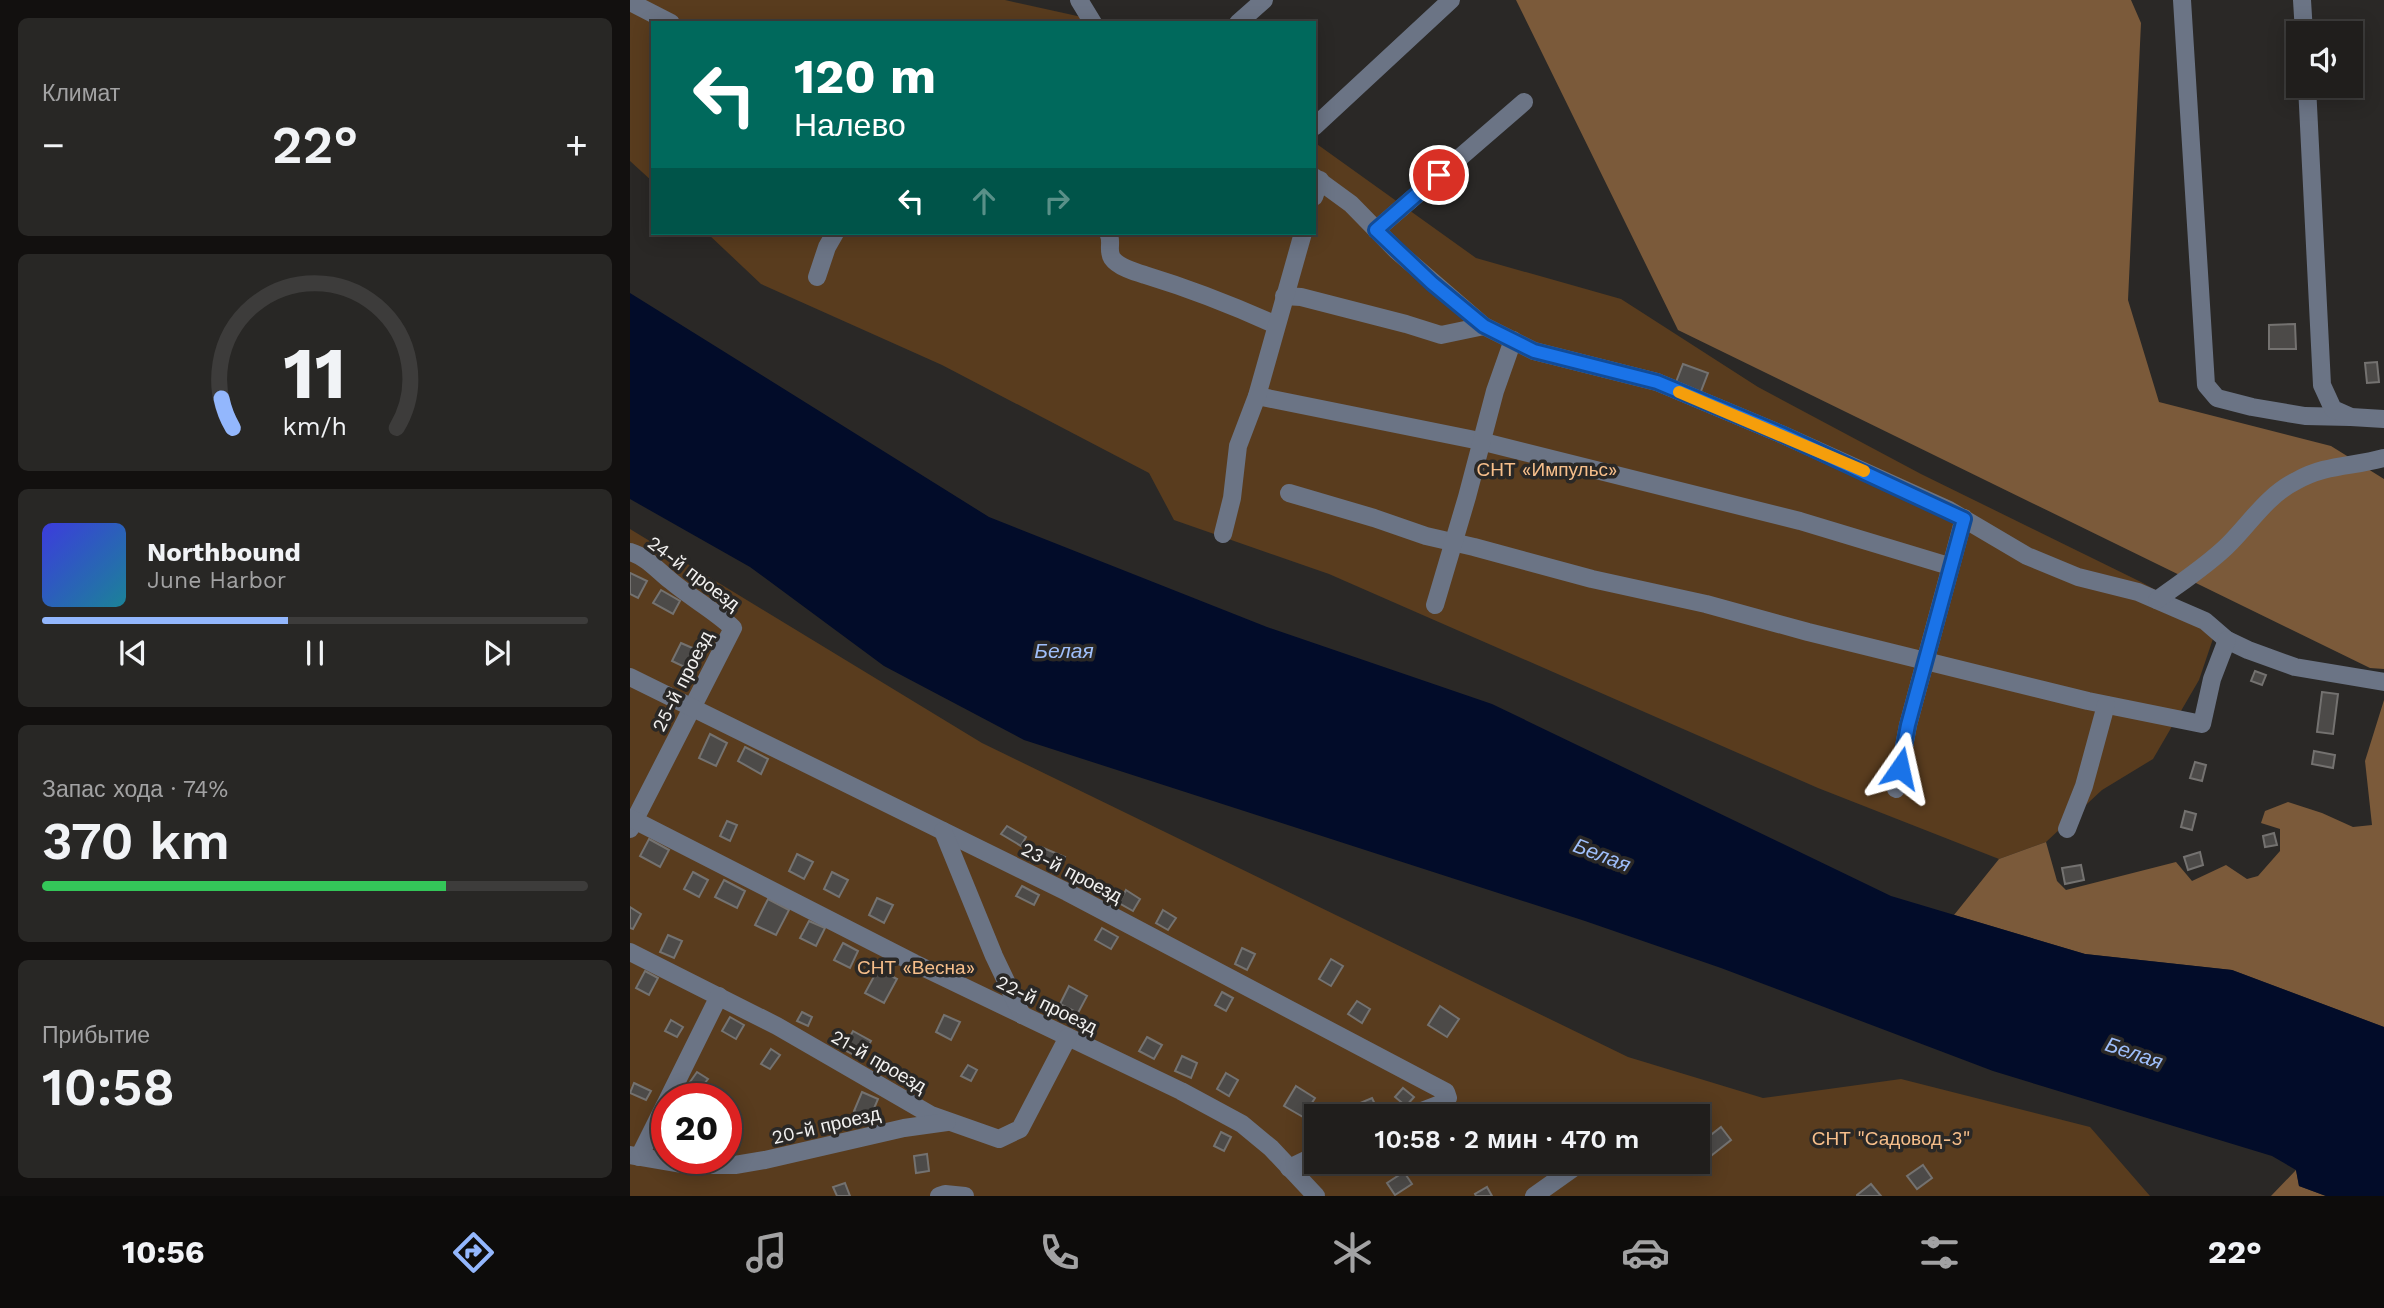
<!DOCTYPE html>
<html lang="ru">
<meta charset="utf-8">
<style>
body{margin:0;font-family:"Work Sans",sans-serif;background:#282725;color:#f1f3f6;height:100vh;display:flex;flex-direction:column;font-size:26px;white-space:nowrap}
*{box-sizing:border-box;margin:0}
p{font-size:23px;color:#a2a2a3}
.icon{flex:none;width:38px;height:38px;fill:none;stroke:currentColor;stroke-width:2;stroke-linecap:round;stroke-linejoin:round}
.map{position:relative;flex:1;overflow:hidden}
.side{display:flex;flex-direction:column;gap:18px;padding:18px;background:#12100f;width:630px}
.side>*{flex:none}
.banner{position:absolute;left:21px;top:21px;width:665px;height:214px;border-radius:0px;box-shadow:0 4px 18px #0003,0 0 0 2px #3d3c3b;background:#00695c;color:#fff;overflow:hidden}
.controls{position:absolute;left:1656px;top:21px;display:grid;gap:14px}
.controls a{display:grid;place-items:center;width:77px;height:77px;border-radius:0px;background:#201e1c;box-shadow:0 4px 18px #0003,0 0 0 2px #3d3c3b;font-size:35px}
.speed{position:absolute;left:21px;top:1083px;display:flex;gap:14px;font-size:35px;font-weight:700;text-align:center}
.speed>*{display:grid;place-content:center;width:91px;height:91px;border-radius:50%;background:#201e1c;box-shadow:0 4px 18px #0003,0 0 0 2px #3d3c3b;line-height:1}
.speed .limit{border:10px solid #d22;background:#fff;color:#111}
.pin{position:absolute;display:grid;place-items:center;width:60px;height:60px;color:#fff;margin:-30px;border:4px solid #fff;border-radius:50%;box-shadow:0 2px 7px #0007}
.me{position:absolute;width:77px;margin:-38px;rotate:11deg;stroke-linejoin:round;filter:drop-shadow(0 0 5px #0008)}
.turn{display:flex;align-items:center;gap:24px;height:147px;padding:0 28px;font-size:32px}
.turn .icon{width:91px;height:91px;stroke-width:2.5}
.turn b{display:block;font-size:49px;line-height:60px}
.lanes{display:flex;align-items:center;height:66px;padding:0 28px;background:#0003;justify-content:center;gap:35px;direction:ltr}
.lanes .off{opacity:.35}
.big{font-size:52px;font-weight:600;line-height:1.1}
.side .card{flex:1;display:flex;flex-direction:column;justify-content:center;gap:10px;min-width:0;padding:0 24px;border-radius:10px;background:#282725}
.side .dial{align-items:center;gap:0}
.dial svg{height:182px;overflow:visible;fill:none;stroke:#3d3c3b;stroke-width:7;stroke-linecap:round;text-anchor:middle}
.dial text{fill:#f1f3f6;stroke:none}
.song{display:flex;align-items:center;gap:21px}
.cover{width:84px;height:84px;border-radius:10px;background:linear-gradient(135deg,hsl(240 70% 55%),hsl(190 70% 35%))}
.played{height:7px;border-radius:4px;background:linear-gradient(90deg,#93b7fd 45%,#3d3c3b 45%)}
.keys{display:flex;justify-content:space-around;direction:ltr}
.heat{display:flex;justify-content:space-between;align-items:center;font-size:38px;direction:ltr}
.charge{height:10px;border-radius:5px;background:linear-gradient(90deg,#34c759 74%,#3d3c3b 0)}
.trip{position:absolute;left:674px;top:1104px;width:406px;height:70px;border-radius:0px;background:#201e1c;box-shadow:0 4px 18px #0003,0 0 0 2px #3d3c3b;font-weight:600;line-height:70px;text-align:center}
.menu{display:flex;height:112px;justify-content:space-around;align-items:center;background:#0d0c0b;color:#a2a2a3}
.menu .icon{width:49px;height:49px}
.menu .current{color:#93b7fd}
.menu b{font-size:32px;color:#f1f3f6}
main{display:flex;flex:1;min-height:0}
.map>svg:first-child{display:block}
.green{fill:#593c1e;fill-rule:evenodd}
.forest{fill:#7b5a3a}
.water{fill:#020c29}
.building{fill:#4c4a48;stroke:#747270;stroke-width:2}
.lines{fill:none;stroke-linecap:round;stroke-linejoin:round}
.minor{stroke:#6b7485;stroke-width:18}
.route-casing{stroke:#114b97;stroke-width:18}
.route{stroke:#1a73e8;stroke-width:12}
.slow{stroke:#f59e0b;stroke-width:12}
.labels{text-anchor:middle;stroke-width:7;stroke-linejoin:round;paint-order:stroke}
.park-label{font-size:19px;fill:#f7bf8b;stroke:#2a2826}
.street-label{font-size:19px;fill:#f2f1f0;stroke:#2a2826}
.water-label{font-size:21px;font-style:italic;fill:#9fbffb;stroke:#2a2826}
</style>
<main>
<section class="side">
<div class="card"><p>Климат</p>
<div class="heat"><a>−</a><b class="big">22°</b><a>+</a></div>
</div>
<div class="card dial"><svg viewBox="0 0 100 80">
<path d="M14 69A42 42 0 1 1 86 69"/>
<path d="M14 69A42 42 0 0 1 9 56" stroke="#93b7fd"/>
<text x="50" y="56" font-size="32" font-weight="700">11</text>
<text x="50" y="72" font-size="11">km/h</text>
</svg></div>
<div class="card">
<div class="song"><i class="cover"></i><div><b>Northbound</b><p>June Harbor</p></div></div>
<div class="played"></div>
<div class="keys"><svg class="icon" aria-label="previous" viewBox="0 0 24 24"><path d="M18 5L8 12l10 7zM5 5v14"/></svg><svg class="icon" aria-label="pause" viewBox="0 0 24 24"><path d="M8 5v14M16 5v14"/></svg><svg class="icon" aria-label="next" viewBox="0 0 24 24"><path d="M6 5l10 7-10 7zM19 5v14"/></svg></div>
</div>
<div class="card"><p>Запас хода · 74%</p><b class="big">370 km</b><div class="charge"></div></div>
<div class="card"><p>Прибытие</p><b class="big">10:58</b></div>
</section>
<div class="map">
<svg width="1754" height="1196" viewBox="0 0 1754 1196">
<rect width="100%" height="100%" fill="#2a2826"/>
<g class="green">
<polygon points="0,0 375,0 479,23 23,23 23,182 0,161"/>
<polygon points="684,142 846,258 991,299 1128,387 1291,474 1511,582 1588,624 1569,680 1523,759 1472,790 1416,842 1369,859 1188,788 699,574 544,520 519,473 312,365 131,284 77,233 684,233"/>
<path d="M0 529 352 743 998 1057 1133 1098 1271 1079 1460 1127 1520 1196H0ZM37 1099H96V1158H37ZM686 1116H1068V1162H686Z"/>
</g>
<g class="forest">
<polygon points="886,0 1501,0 1511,23 1498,300 1529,402 1701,446 1754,479 1754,669 1740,668 1048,330"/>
<polygon points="1754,700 1754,1027 1602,970 1455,954 1324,915 1369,859 1416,842 1427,881 1436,890 1546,862 1562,881 1596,865 1617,879 1628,876 1650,851 1650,829 1631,823 1635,811 1658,802 1692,813 1723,827 1742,825 1735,761"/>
<polygon points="1666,1170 1669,1186 1696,1196 1641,1196"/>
</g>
<polygon class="water" points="0,293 359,517 637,627 862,704 1261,896 1455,954 1602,970 1754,1027 1754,1196 1696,1196 1669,1186 1666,1170 1642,1156 1363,1071 1091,968 955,921 394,740 254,666 120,567 0,499"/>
<g class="building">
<polygon points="1665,324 1666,349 1639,349 1639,325"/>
<polygon points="1747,362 1749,382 1737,383 1735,363"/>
<polygon points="1053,364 1078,373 1066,404 1041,395"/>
<polygon points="0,573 17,581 8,598 0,594"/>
<polygon points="31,590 50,601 43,614 23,603"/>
<polygon points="51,643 74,653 65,672 42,661"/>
<polygon points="1625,671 1636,675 1632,685 1621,681"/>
<polygon points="1692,692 1708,694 1703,734 1687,732"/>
<polygon points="80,734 97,743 86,766 69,758"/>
<polygon points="115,747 138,759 131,774 108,761"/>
<polygon points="1684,751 1705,755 1703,768 1682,764"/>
<polygon points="1565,762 1576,765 1572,781 1560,778"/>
<polygon points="1555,811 1566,814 1562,830 1551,827"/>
<polygon points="97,821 107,825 100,841 90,836"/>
<polygon points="377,826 396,837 391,846 371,834"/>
<polygon points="1644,833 1647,845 1635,847 1633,836"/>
<polygon points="19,839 39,850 30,867 10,856"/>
<polygon points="411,847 435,857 431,868 407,858"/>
<polygon points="1570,852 1573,865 1558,870 1554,857"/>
<polygon points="167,854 183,862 174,879 159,871"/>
<polygon points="1451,865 1454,880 1435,884 1432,868"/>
<polygon points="63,872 78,880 69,897 54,889"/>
<polygon points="202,872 218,880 209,897 194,889"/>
<polygon points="94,880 115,891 107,908 85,897"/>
<polygon points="392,886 409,895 404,905 386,896"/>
<polygon points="496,890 510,899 503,911 489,903"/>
<polygon points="247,898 263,905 254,923 239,915"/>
<polygon points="138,899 159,910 146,935 125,925"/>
<polygon points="0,907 11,914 3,929 0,928"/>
<polygon points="533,910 546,918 538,930 526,923"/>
<polygon points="179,921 195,928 186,946 170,938"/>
<polygon points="472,928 488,937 481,949 465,940"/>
<polygon points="38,935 52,941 44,958 30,952"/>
<polygon points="213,943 228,951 220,968 204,960"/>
<polygon points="612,948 625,954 617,970 605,964"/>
<polygon points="701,959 713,966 701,986 689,979"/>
<polygon points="248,969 267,979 254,1003 235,993"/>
<polygon points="15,971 28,978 19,995 6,988"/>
<polygon points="439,986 457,996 448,1013 430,1004"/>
<polygon points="592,992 603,998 596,1011 585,1005"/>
<polygon points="727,1001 740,1009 732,1023 718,1014"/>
<polygon points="810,1006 829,1019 817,1037 798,1025"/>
<polygon points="172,1012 182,1017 178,1026 167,1021"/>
<polygon points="314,1015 330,1022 321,1040 306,1032"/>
<polygon points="100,1017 114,1025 106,1039 92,1031"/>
<polygon points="41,1020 53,1027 47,1037 35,1031"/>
<polygon points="223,1031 241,1041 231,1059 213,1049"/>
<polygon points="517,1037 532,1045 524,1059 509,1051"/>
<polygon points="141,1049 150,1055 140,1069 131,1064"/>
<polygon points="552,1056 567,1063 561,1078 545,1071"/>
<polygon points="338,1065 347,1070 341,1081 331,1076"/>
<polygon points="67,1072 78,1079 70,1089 60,1082"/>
<polygon points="596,1073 608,1080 599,1096 587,1089"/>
<polygon points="4,1083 21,1091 16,1100 0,1093"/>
<polygon points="666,1086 685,1098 673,1117 654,1106"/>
<polygon points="773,1088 784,1097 776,1106 765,1097"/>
<polygon points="232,1092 248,1099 240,1118 224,1111"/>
<polygon points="742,1098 749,1113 742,1116 728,1116 723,1106"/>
<polygon points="96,1127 106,1132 99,1144 96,1143"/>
<polygon points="1091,1127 1101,1140 1077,1159 1068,1145"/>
<polygon points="591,1132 601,1137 594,1151 584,1146"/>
<polygon points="297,1154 299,1171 286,1173 284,1156"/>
<polygon points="808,1162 822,1162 824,1165 813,1171"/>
<polygon points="1293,1165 1302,1178 1287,1189 1277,1176"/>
<polygon points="774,1172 782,1184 765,1195 757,1183"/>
<polygon points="215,1183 220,1196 207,1196 203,1187"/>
<polygon points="1241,1184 1251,1196 1227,1196 1227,1195"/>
<polygon points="857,1187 862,1196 846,1196 845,1194"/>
</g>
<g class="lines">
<g class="minor">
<polyline points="449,0 463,23"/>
<polyline points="1552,0 1576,385 1587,398 1622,407 1675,416 1721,417"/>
<polyline points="1672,0 1674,33"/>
<polyline points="0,2 41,23"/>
<polyline points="608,23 634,0"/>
<polyline points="1677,86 1692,385 1703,409 1721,417 1754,419"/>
<polyline points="684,127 821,0"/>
<polyline points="684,177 721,204 767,251 854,326 904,351 1027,382 1151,434 1319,510 1397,556 1448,577 1508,592 1575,621 1597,640 1618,650 1665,667 1754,682"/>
<polyline points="684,197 690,180"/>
<polyline points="746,230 894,102"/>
<path d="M478 233C483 241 477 250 482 258 488 267 505 272 515 275 561 289 602 305 646 325"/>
<polyline points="187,277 197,247 205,233"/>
<polyline points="654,296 671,297 776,324 811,335 854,326"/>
<polyline points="627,396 850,441 1170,521 1319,566"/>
<polyline points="659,493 744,518 796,536 844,547 962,579 1076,604 1178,632 1458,701 1572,724 1582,679 1597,640"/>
<polyline points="593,534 602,498 608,446 627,396 673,233"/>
<path d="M0 552C17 557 27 570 41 581 61 598 84 610 103 628L0 829"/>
<path d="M1527 600C1550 583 1575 567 1596 547 1619 525 1636 496 1666 481 1696 464 1722 467 1754 458"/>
<polyline points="805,605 837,497 865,391 883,340"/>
<polyline points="0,677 437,892 816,1092 818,1098 813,1103 779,1116"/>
<polyline points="1266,789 1278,725 1334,518"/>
<polyline points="0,818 284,963 551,1091 612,1124 641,1148 686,1196"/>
<polyline points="1437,829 1454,786 1476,705"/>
<polyline points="313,831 364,956 392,1015"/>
<polyline points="0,952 147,1026 301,1115 369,1139 390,1129 438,1037"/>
<polyline points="38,1099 89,996"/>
<polyline points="0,1155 57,1165 105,1165 135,1160 274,1128 317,1122"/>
<polyline points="9,1157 37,1101"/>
<polyline points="659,1168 686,1155"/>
<polyline points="309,1196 315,1194 335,1196"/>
<polyline points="904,1196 952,1162"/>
</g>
</g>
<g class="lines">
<g class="route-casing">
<polyline id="route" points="809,175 746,230 802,283 854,326 904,351 1027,382 1151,434 1334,519 1278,725 1270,768"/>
</g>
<use href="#route" class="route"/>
<polyline class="slow" points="1049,392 1234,471"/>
</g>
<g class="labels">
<g class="park-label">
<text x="917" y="476">СНТ «Импульс»</text>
<text x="286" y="974">СНТ «Весна»</text>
<text x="1261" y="1145">СНТ "Садовод-3"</text>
</g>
<g class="street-label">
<text transform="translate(64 573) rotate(37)" y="7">24-й проезд</text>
<text transform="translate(52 681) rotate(-63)" y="7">25-й проезд</text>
<text transform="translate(442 872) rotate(27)" y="7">23-й проезд</text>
<text transform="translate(417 1004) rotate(26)" y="7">22-й проезд</text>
<text transform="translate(249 1061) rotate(30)" y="7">21-й проезд</text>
<text transform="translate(196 1125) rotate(-13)" y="7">20-й проезд</text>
</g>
<g class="water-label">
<text x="434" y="658">Белая</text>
<text transform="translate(972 855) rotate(21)" y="7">Белая</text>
<text transform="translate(1504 1053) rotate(19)" y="7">Белая</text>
</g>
</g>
</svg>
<div class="controls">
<a><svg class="icon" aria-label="sound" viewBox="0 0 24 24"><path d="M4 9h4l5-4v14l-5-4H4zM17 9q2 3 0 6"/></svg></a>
</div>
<div class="speed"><div class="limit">20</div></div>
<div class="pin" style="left:809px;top:175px;background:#d93025"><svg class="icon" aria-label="arrive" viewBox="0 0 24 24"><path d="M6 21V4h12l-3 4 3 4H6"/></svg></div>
<svg class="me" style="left:1270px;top:768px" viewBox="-20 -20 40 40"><path d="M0-17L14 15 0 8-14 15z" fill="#1a73e8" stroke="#fff" stroke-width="4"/></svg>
<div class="trip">10:58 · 2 мин · 470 m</div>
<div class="banner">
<div class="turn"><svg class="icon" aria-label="left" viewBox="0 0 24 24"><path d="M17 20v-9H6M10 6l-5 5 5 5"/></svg><div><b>120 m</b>Налево</div></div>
<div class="lanes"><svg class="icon" aria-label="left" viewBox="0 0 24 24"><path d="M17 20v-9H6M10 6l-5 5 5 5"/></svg><svg class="icon off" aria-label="ahead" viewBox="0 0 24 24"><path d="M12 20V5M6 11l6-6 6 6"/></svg><svg class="icon off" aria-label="right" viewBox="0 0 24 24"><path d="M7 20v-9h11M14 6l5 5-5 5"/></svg></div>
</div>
</div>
</main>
<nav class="menu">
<b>10:56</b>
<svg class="icon current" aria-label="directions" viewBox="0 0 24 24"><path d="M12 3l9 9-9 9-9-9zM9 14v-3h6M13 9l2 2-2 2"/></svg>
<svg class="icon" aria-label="music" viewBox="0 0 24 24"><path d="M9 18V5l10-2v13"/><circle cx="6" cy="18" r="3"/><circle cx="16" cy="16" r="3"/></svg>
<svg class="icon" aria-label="phone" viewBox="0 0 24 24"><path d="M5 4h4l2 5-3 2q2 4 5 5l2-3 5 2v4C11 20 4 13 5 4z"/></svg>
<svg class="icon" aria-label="climate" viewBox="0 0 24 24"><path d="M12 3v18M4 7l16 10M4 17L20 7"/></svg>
<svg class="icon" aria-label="car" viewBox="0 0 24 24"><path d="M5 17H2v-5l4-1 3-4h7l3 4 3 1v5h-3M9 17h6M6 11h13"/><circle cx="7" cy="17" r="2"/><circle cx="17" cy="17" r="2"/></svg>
<svg class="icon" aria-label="filters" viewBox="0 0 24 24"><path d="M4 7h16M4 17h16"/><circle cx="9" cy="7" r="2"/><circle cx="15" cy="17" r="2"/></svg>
<b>22°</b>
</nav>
